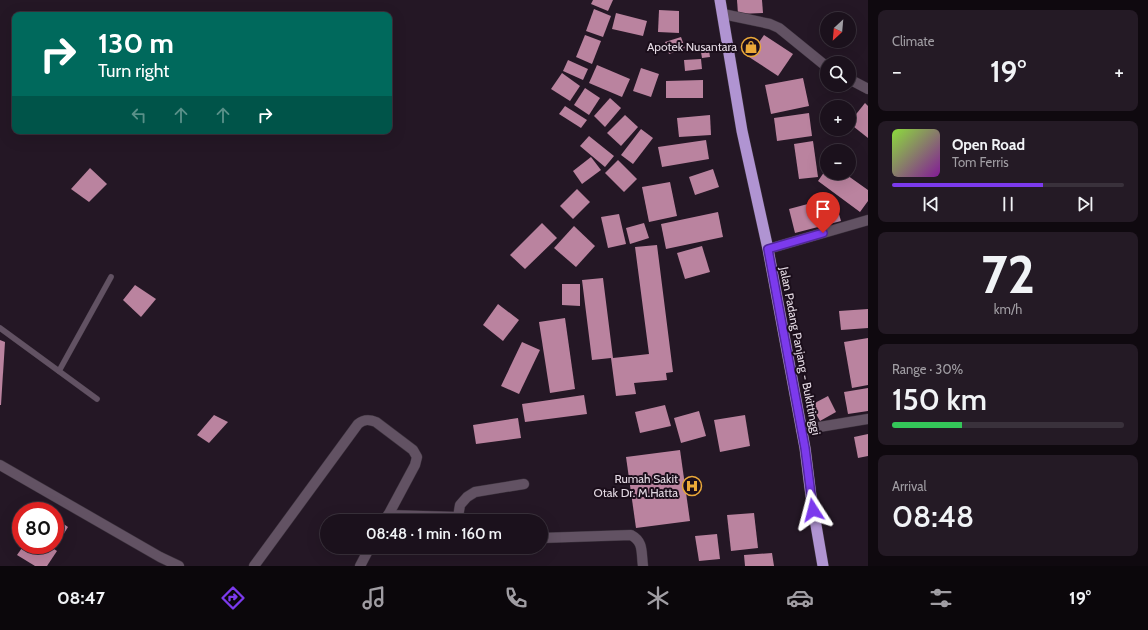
<!DOCTYPE html>
<meta charset="utf-8">
<style>
body{margin:0;font-family:Cabin,sans-serif;background:#241a25;color:#f1f3f6;height:100vh;display:flex;flex-direction:column;font-size:15px;white-space:nowrap}
*{box-sizing:border-box;margin:0}
p{font-size:13px;color:#a09da3}
.icon{flex:none;width:22px;height:22px;fill:none;stroke:currentColor;stroke-width:2;stroke-linecap:round;stroke-linejoin:round}
.map{position:relative;flex:1;overflow:hidden}
.panel{display:flex;flex-direction:column;gap:10px;padding:10px;background:#0f090f;width:280px}
.panel>*{flex:none}
.banner{position:absolute;left:12px;top:12px;width:380px;height:122px;border-radius:8px;box-shadow:0 4px 16px #0002,0 0 0 1px #39313b;background:#00695c;color:#fff;overflow:hidden}
.needle{width:26px;rotate:206deg}
.controls{position:absolute;left:820px;top:12px;display:grid;gap:8px}
.controls a{display:grid;place-items:center;width:36px;height:36px;border-radius:50%;background:#1b111c;box-shadow:0 4px 16px #0002,0 0 0 1px #39313b;font-size:20px}
.speed{position:absolute;left:12px;top:502px;display:flex;gap:8px;font-size:20px;font-weight:700;text-align:center}
.speed>*{display:grid;place-content:center;width:52px;height:52px;border-radius:50%;background:#1b111c;box-shadow:0 4px 16px #0002,0 0 0 1px #39313b;line-height:1}
.speed .limit{border:6px solid #d22;background:#fff;color:#111}
.pin{position:absolute;display:grid;place-items:center;width:34px;height:34px;color:#fff;margin:-41px -17px;border-radius:50% 50% 50% 0;rotate:-45deg;box-shadow:0 0 4px #0007}
.pin .icon{rotate:45deg}
.me{position:absolute;width:44px;margin:-22px;rotate:351deg;stroke-linejoin:round;filter:drop-shadow(0 0 3px #0008)}
.turn{display:flex;align-items:center;gap:14px;height:84px;padding:0 20px;font-size:18px}
.turn .icon{width:52px;height:52px;stroke-width:2.5}
.turn b{display:block;font-size:28px;line-height:34px}
.lanes{display:flex;align-items:center;height:38px;padding:0 20px;background:#0003;justify-content:center;gap:20px;direction:ltr}
.lanes .off{opacity:.35}
.big{font-size:30px;font-weight:600;line-height:1.1}
.panel .widget{flex:1;display:flex;flex-direction:column;justify-content:center;gap:6px;min-width:0;padding:0 14px;border-radius:8px;background:#241a25}
.panel .dial{align-items:center;gap:0}
.dial b{font-size:52px;line-height:1}
.song{display:flex;align-items:center;gap:12px}
.cover{width:48px;height:48px;border-radius:6px;background:linear-gradient(135deg,hsl(90 70% 55%),hsl(290 70% 35%))}
.played{height:4px;border-radius:2px;background:linear-gradient(90deg,#7c3aed 65%,#39313b 65%)}
.keys{display:flex;justify-content:space-around;direction:ltr}
.heat{display:flex;justify-content:space-between;align-items:center;font-size:22px;direction:ltr}
.charge{height:6px;border-radius:3px;background:linear-gradient(90deg,#34c759 30%,#39313b 0)}
.trip{position:absolute;left:320px;top:514px;width:228px;height:40px;border-radius:20px;background:#1b111c;box-shadow:0 4px 16px #0002,0 0 0 1px #39313b;font-weight:600;line-height:40px;text-align:center}
.tab-bar{display:flex;height:64px;justify-content:space-around;align-items:center;background:#0b070b;color:#a09da3}
.tab-bar .icon{width:28px;height:28px}
.tab-bar .current{color:#7c3aed}
.tab-bar b{font-size:18px;color:#f1f3f6}
main{display:flex;flex:1;min-height:0}
.map>svg:first-child{display:block}
.building{fill:#ba839f}
.lines{fill:none;stroke-linecap:round;stroke-linejoin:round}
.service-casing{stroke:#3c323d;stroke-width:6}
.minor-casing{stroke:#3c323d;stroke-width:11}
.trunk-casing{stroke:#3c323d;stroke-width:12}
.service{stroke:#625263;stroke-width:5.5}
.minor{stroke:#625263;stroke-width:10}
.trunk{stroke:#b094d2;stroke-width:11}
.route-casing{stroke:#51269a;stroke-width:10}
.route{stroke:#7c3aed;stroke-width:7}
.labels{text-anchor:middle;stroke-width:4;stroke-linejoin:round;paint-order:stroke}
.poi-label{font-size:12px;fill:#e3d9e3;stroke:#1b0e1b;text-anchor:end}
.street-label{font-size:12px;fill:#e3d9e3;stroke:#1b0e1b}
</style>
<main>
<div class="map">
<svg width="868" height="566" viewBox="0 0 868 566">
<rect width="100%" height="100%" fill="#241725"/>
<g class="building">
<polygon points="593,0 613,0 608,11 591,4"/>
<polygon points="737,0 762,0 763,13 738,14"/>
<polygon points="594,9 611,16 603,37 586,31"/>
<polygon points="659,10 679,11 679,33 658,32"/>
<polygon points="616,13 647,21 643,36 612,29"/>
<polygon points="585,35 601,41 592,64 576,57"/>
<polygon points="764,35 793,54 778,76 749,57"/>
<polygon points="681,37 685,48 669,54 665,42"/>
<polygon points="709,50 710,57 702,58 701,52"/>
<polygon points="701,59 702,69 685,71 684,60"/>
<polygon points="568,60 588,69 583,80 563,71"/>
<polygon points="597,65 630,79 622,97 589,83"/>
<polygon points="641,68 659,74 651,97 633,91"/>
<polygon points="562,73 580,86 570,101 551,89"/>
<polygon points="803,78 809,106 771,114 765,85"/>
<polygon points="703,80 703,98 666,98 666,81"/>
<polygon points="585,88 600,98 589,115 574,105"/>
<polygon points="610,98 621,108 605,127 594,116"/>
<polygon points="865,103 868,106 868,138 849,123"/>
<polygon points="565,106 587,120 581,128 559,114"/>
<polygon points="809,113 812,136 777,141 774,118"/>
<polygon points="625,115 638,127 621,146 607,133"/>
<polygon points="710,115 711,135 679,137 677,118"/>
<polygon points="641,129 653,138 633,164 621,155"/>
<polygon points="589,136 614,156 605,167 580,146"/>
<polygon points="706,140 709,159 662,167 658,147"/>
<polygon points="813,141 818,177 799,179 794,144"/>
<polygon points="591,157 601,170 582,184 573,171"/>
<polygon points="618,160 637,179 624,192 605,173"/>
<polygon points="90,168 107,184 89,202 71,189"/>
<polygon points="827,168 827,173 844,173 868,190 868,201 860,212 818,181"/>
<polygon points="713,169 719,187 695,195 689,177"/>
<polygon points="670,182 677,216 649,222 642,187"/>
<polygon points="577,189 590,202 573,219 560,206"/>
<polygon points="834,197 841,221 795,233 789,209"/>
<polygon points="718,212 723,237 666,249 661,224"/>
<polygon points="619,214 626,244 608,248 601,217"/>
<polygon points="542,223 557,238 525,269 510,255"/>
<polygon points="644,223 649,238 630,244 626,228"/>
<polygon points="574,226 595,246 576,267 554,248"/>
<polygon points="657,245 673,372 666,373 667,380 634,383 636,394 616,396 611,358 592,360 582,280 603,278 613,358 649,354 635,247"/>
<polygon points="702,246 710,272 685,279 677,253"/>
<polygon points="562,284 580,284 580,306 562,305"/>
<polygon points="135,285 156,299 141,317 123,300"/>
<polygon points="498,304 519,320 503,341 483,325"/>
<polygon points="868,309 868,328 841,330 839,311"/>
<polygon points="565,318 575,389 550,393 539,322"/>
<polygon points="868,338 868,385 852,388 844,342"/>
<polygon points="0,340 5,342 1,405 0,405"/>
<polygon points="522,342 540,350 519,394 501,386"/>
<polygon points="868,388 868,411 848,414 844,392"/>
<polygon points="584,395 587,414 525,422 522,404"/>
<polygon points="828,396 836,412 820,421 811,405"/>
<polygon points="665,405 671,426 640,433 635,412"/>
<polygon points="699,411 706,436 681,443 674,418"/>
<polygon points="214,415 228,422 209,443 197,435"/>
<polygon points="745,415 750,446 720,452 714,420"/>
<polygon points="518,418 521,438 476,444 473,425"/>
<polygon points="868,434 868,456 858,458 854,437"/>
<polygon points="680,450 690,521 636,528 626,457"/>
<polygon points="754,513 758,548 731,551 727,515"/>
<polygon points="55,518 68,527 55,548 51,545 55,545"/>
<polygon points="717,534 720,559 699,561 695,536"/>
<polygon points="24,545 48,545 57,551 47,566 35,566 17,555"/>
<polygon points="772,553 774,566 745,566 744,555"/>
</g>
<g class="lines">
<g class="service-casing">
<g id="service">
<polyline points="0,328 97,399"/>
<polyline points="59,371 111,277"/>
</g>
</g>
<g class="minor-casing">
<g id="minor">
<polyline points="723,14 770,24 779,28 827,67"/>
<polyline points="849,79 868,89"/>
<polyline points="768,249 868,220"/>
<polyline points="801,430 868,419"/>
<polyline points="0,465 160,557 179,566"/>
<polyline points="388,515 458,517"/>
<polyline points="459,521 458,517 460,505 467,497 475,492 524,484"/>
<path d="M541 538 631 535C644 542 641 552 643 566"/>
<path d="M254 566 358 424C364 419 369 419 376 422L413 450 417 457 415 465 385 521"/>
<polyline points="360,566 370,547"/>
</g>
</g>
<g class="trunk-casing">
<polyline id="trunk" points="720,0 742,131 768,249 805,448 811,496 823,566"/>
</g>
<use href="#service" class="service"/>
<use href="#minor" class="minor"/>
<use href="#trunk" class="trunk"/>
</g>
<g class="lines">
<g class="route-casing">
<polyline id="route" points="813,510 805,448 768,249 823,233"/>
</g>
<use href="#route" class="route"/>
</g>
<defs>
<g id="shop-ring" transform="scale(1)"><circle r="9.5" fill="#1b0e1b" stroke="#eba939" stroke-width="1.5"/><path d="M-5-2.5h2.3a2.7 3.5 0 0 1 5.4 0H5L5.5 6h-11ZM-1.5-2.5h3a1.5 2.3 0 0 0-3 0Z" fill="#eba939"/></g>
<g id="hospital-ring" transform="scale(1)"><circle r="9.5" fill="#1b0e1b" stroke="#eba939" stroke-width="1.5"/><path d="M-5-5h3v3.5h4V-5h3V5h-3V1.5h-4V5h-3Z" fill="#eba939"/></g>
</defs>
<g fill-rule="evenodd">
<use href="#shop-ring" x="751" y="47"/>
<use href="#hospital-ring" x="692" y="486"/>
</g>
<g class="labels">
<g class="poi-label">
<text x="737" y="51">Apotek Nusantara</text>
<text x="678" y="483">Rumah Sakit<tspan x="678" dy="14">Otak Dr. M.Hatta</tspan></text>
</g>
<g class="street-label">
<text transform="translate(800 351) rotate(79)" y="4">Jalan Padang Panjang - Bukittinggi</text>
</g>
</g>
</svg>
<div class="controls">
<a><svg class="needle" viewBox="-14 -14 28 28"><path d="M0-13l5 13h-10z" fill="#e53935"/><path d="M0 13l5-13h-10z" fill="#a09da3"/></svg></a>
<a><svg class="icon" aria-label="search" viewBox="0 0 24 24"><circle cx="10" cy="10" r="6"/><path d="M15 15l6 6"/></svg></a>
<a>+</a>
<a>−</a>
</div>
<div class="speed"><div class="limit">80</div></div>
<div class="pin" style="left:823px;top:233px;background:#d93025"><svg class="icon" aria-label="arrive" viewBox="0 0 24 24"><path d="M6 21V4h12l-3 4 3 4H6"/></svg></div>
<svg class="me" style="left:813px;top:510px" viewBox="-20 -20 40 40"><path d="M0-17L14 15 0 8-14 15z" fill="#7c3aed" stroke="#fff" stroke-width="4"/></svg>
<div class="trip">08:48 · 1 min · 160 m</div>
<div class="banner">
<div class="turn"><svg class="icon" aria-label="right" viewBox="0 0 24 24"><path d="M7 20v-9h11M14 6l5 5-5 5"/></svg><div><b>130 m</b>Turn right</div></div>
<div class="lanes"><svg class="icon off" aria-label="left" viewBox="0 0 24 24"><path d="M17 20v-9H6M10 6l-5 5 5 5"/></svg><svg class="icon off" aria-label="ahead" viewBox="0 0 24 24"><path d="M12 20V5M6 11l6-6 6 6"/></svg><svg class="icon off" aria-label="ahead" viewBox="0 0 24 24"><path d="M12 20V5M6 11l6-6 6 6"/></svg><svg class="icon" aria-label="right" viewBox="0 0 24 24"><path d="M7 20v-9h11M14 6l5 5-5 5"/></svg></div>
</div>
</div>
<section class="panel">
<div class="widget"><p>Climate</p>
<div class="heat"><a>−</a><b class="big">19°</b><a>+</a></div>
</div>
<div class="widget">
<div class="song"><i class="cover"></i><div><b>Open Road</b><p>Tom Ferris</p></div></div>
<div class="played"></div>
<div class="keys"><svg class="icon" aria-label="previous" viewBox="0 0 24 24"><path d="M18 5L8 12l10 7zM5 5v14"/></svg><svg class="icon" aria-label="pause" viewBox="0 0 24 24"><path d="M8 5v14M16 5v14"/></svg><svg class="icon" aria-label="next" viewBox="0 0 24 24"><path d="M6 5l10 7-10 7zM19 5v14"/></svg></div>
</div>
<div class="widget dial"><b>72</b><p>km/h</p></div>
<div class="widget"><p>Range · 30%</p><b class="big">150 km</b><div class="charge"></div></div>
<div class="widget"><p>Arrival</p><b class="big">08:48</b></div>
</section>
</main>
<nav class="tab-bar">
<b>08:47</b>
<svg class="icon current" aria-label="directions" viewBox="0 0 24 24"><path d="M12 3l9 9-9 9-9-9zM9 14v-3h6M13 9l2 2-2 2"/></svg>
<svg class="icon" aria-label="music" viewBox="0 0 24 24"><path d="M9 18V5l10-2v13"/><circle cx="6" cy="18" r="3"/><circle cx="16" cy="16" r="3"/></svg>
<svg class="icon" aria-label="phone" viewBox="0 0 24 24"><path d="M5 4h4l2 5-3 2q2 4 5 5l2-3 5 2v4C11 20 4 13 5 4z"/></svg>
<svg class="icon" aria-label="climate" viewBox="0 0 24 24"><path d="M12 3v18M4 7l16 10M4 17L20 7"/></svg>
<svg class="icon" aria-label="car" viewBox="0 0 24 24"><path d="M5 17H2v-5l4-1 3-4h7l3 4 3 1v5h-3M9 17h6M6 11h13"/><circle cx="7" cy="17" r="2"/><circle cx="17" cy="17" r="2"/></svg>
<svg class="icon" aria-label="filters" viewBox="0 0 24 24"><path d="M4 7h16M4 17h16"/><circle cx="9" cy="7" r="2"/><circle cx="15" cy="17" r="2"/></svg>
<b>19°</b>
</nav>
